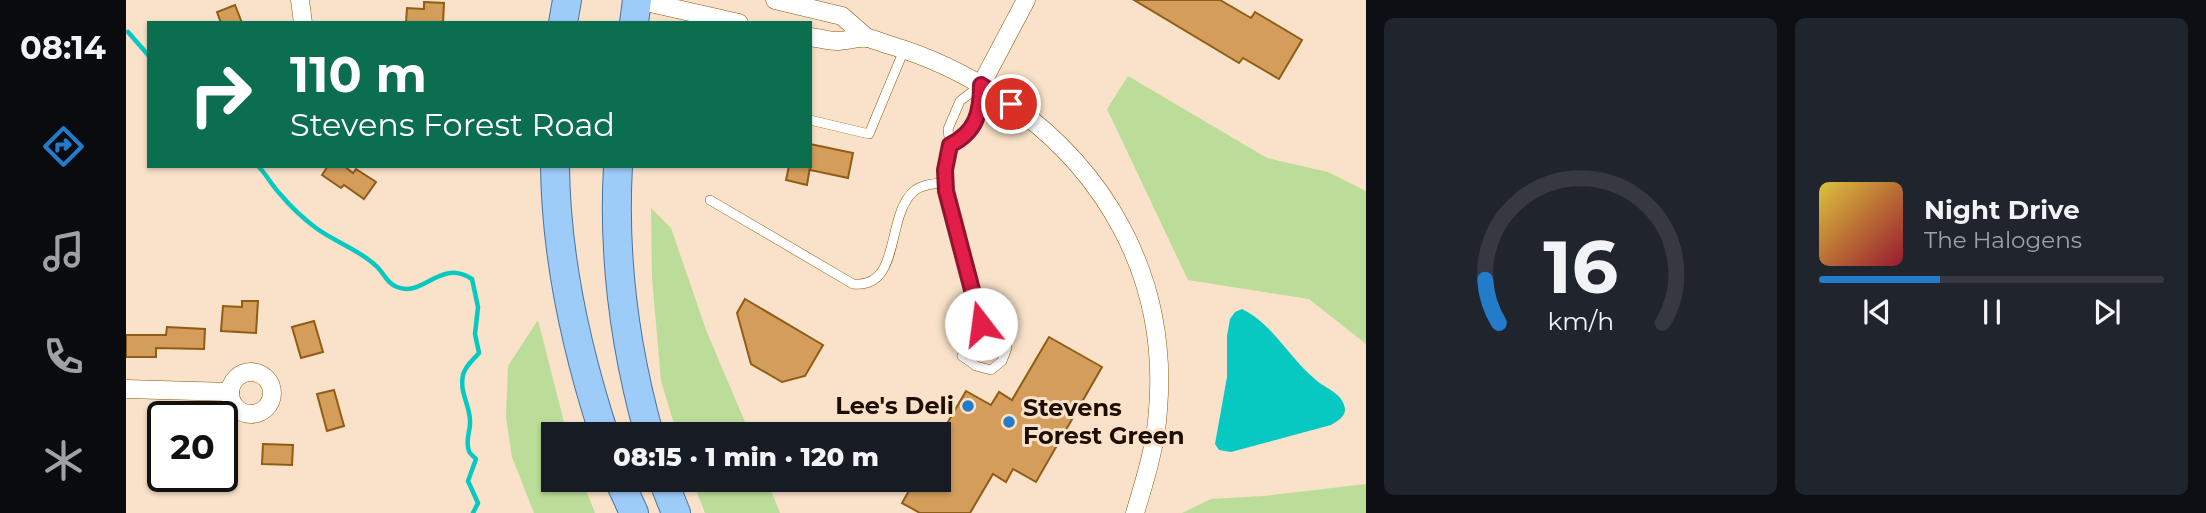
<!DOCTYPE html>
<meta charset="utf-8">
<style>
body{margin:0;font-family:Montserrat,sans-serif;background:#20242c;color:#f1f3f6;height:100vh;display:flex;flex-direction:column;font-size:26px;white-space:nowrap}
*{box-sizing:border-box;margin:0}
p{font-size:23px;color:#9ea1a6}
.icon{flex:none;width:38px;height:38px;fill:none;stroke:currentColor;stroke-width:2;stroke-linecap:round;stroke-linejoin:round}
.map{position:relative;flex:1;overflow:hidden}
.panel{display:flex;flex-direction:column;gap:18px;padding:18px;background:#0d0f14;width:840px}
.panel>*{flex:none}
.guide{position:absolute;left:21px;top:21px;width:665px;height:147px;border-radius:0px;box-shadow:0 2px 5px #0004;background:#0b6e4f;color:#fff;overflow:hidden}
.speed{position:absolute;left:21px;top:401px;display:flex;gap:14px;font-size:35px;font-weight:700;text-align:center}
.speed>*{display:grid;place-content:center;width:91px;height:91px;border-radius:50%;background:#171b24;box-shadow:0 2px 5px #0004;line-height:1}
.speed .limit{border:4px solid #111;border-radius:10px;background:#fff;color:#111}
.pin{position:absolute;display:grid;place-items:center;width:60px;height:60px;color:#fff;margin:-30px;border:4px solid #fff;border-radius:50%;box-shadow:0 2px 7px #0007}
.me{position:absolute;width:77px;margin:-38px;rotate:345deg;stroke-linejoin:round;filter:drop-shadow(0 0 5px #0008)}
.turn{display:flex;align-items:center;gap:24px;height:147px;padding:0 28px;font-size:32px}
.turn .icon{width:91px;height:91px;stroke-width:2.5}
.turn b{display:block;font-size:49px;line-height:60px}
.panel .tile{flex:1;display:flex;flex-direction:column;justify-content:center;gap:10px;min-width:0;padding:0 24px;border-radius:10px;background:#20242c}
.panel .dial{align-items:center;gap:0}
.dial svg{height:182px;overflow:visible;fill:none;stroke:#363941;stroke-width:7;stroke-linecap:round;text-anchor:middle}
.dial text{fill:#f1f3f6;stroke:none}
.song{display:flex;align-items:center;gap:21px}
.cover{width:84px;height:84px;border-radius:10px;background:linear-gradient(135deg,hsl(50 70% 55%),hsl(350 70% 35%))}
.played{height:7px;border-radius:4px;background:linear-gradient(90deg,#237cca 35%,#363941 35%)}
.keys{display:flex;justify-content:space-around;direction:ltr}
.panel .tiles{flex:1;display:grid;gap:18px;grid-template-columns:repeat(2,1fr)}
.trip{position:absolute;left:415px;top:422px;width:410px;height:70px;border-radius:0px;background:#171b24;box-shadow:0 2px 5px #0004;font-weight:800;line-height:70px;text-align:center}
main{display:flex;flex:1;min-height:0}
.tab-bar{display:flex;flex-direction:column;width:126px;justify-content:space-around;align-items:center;background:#090b0e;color:#9ea1a6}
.tab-bar .icon{width:49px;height:49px}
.tab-bar .current{color:#237cca}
.tab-bar b{font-size:32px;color:#f1f3f6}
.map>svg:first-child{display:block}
.green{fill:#bd9}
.water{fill:#08c9c1}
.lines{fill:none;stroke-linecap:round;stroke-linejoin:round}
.stream{stroke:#08c9c1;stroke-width:4.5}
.building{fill:#d49d5c;stroke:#8f5d14;stroke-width:2}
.service-casing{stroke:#8c590e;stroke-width:10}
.minor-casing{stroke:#8c590e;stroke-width:19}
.primary-casing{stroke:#47739f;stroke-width:30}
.service{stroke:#fff;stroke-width:9}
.minor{stroke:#fff;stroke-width:18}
.primary{stroke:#9eccf9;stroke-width:28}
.route-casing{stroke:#92132f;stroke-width:18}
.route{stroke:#e11d48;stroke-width:12}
.poi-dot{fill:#237cca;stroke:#f9e2c9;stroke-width:2.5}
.labels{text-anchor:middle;stroke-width:6;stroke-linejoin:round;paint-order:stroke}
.poi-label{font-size:24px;font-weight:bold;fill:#1e0e00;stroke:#f9e2c9;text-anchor:end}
</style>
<main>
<nav class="tab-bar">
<b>08:14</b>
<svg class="icon current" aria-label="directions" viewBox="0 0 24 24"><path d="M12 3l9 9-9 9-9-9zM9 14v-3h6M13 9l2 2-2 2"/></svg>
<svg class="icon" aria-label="music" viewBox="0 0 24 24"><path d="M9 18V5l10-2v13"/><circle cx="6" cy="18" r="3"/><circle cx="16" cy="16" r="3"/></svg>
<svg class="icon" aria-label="phone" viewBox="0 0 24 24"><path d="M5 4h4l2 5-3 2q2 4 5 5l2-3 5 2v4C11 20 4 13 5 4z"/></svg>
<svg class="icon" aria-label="climate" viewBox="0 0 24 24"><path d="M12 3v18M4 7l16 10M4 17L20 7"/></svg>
</nav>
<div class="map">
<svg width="1240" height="513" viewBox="0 0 1240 513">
<rect width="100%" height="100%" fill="#f9e2c9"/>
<g class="green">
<polygon points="1002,76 1141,158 1202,172 1240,191 1240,344 1183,299 1062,280 981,109"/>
<polygon points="525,208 545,228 580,330 624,434 551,434 535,381 526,278"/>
<polygon points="412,320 441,434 427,434 427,480 456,480 469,513 408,513 386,457 380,417 382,366"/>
<polygon points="566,480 641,480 654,513 579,513"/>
<polygon points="1240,484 1240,513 1056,513 1085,499 1137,496"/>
</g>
<path class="water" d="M1116 309C1147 324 1164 359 1190 380 1199 388 1215 393 1218 405 1222 415 1213 420 1205 425L1105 452 1093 450 1089 444 1101 377V336L1104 319 1109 312Z"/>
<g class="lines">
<g class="stream">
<polyline points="2,32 23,56"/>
<path d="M132 166C141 175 146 186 155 195 165 207 178 219 190 228 209 242 232 249 249 265 258 272 260 283 271 287 297 298 314 258 346 279L352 307 349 334 353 353C347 360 339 366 337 375 333 394 345 406 344 423 344 432 339 441 343 451 343 453 348 457 350 459L342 481 352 503 347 513"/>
</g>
</g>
<g class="building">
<polygon points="1008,0 1094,0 1125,18 1129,12 1176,40 1153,79 1117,58 1113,63"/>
<polygon points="298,2 318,3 317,23 280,23 281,8 298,9"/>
<polygon points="109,5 116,23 95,23 91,12"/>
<polygon points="684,144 727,153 722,178 684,170 684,167 681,185 660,180 663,166 684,166"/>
<polygon points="202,166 218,166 227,173 230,169 250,182 238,199 218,185 215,188 196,175"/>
<polygon points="619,299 697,345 679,376 656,382 625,364 611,313"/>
<polygon points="116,301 132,301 130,333 95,331 97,306 116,307"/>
<polygon points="188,321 197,352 175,358 166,327"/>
<polygon points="41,327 79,329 78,349 30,348 30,357 0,357 0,335 40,335"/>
<polygon points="923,337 976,367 910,482 887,469 880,482 867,474 844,513 794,513 776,503 789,480 812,480 812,439 840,391 865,405 873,392 886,400"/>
<polygon points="208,390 218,426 201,431 191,394"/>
<polygon points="137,444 167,445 166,465 136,464"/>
</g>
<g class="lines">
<g class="service-casing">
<g id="service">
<polyline points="855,85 834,101 822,129 824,146 819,170 820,191 824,211 855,325 836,356 850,366 865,370 876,361 881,348 872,320 855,325"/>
<polyline points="684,120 743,134 778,50"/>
<path d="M824 146C850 132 855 113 855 85"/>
<path d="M584 200 727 284C776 289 759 216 788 191 796 184 809 184 819 182"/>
</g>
</g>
<g class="minor-casing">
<g id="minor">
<polyline points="174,0 177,23"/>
<polyline points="511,0 613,23"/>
<polyline points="649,0 716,16 741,38"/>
<path d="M684 37C693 38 702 41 710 41 721 41 732 37 742 38 750 40 759 44 767 46 803 57 837 73 868 93 979 164 1043 277 1032 410 1030 445 1019 480 1009 513"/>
<polyline points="855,85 900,0"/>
<circle cx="125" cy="393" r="21"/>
<polyline points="0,389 104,392"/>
</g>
</g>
<g class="primary-casing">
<g id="primary">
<polyline points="437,23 441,0"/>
<polyline points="508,23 511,0"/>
<path d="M429 166C430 257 450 348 478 434"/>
<path d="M492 166C487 256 499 348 523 434"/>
<polyline points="493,480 508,513"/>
<polyline points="537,480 550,513"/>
</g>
</g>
<use href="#service" class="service"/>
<use href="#minor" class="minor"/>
<use href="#primary" class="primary"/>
</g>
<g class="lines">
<g class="route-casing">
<path id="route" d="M855 324 820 191 819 170 824 145C850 132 855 113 855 85L885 104"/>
</g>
<use href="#route" class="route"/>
</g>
<g class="poi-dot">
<circle cx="842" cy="406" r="7"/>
<circle cx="883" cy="422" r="7"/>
</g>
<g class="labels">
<g class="poi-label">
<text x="828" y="414">Lee's Deli</text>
<text x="897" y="416" text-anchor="start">Stevens<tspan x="897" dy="28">Forest Green</tspan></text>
</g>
</g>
</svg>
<div class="speed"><div class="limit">20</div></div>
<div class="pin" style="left:885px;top:104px;background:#d93025"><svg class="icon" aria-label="arrive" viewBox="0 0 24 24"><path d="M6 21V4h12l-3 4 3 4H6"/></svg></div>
<svg class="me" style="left:855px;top:324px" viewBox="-20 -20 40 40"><circle r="19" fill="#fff"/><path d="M0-13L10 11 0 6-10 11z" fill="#e11d48"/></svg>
<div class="trip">08:15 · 1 min · 120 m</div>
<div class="guide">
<div class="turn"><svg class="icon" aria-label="right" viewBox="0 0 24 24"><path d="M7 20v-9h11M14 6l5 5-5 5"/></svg><div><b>110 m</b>Stevens Forest Road</div></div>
</div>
</div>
<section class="panel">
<div class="tiles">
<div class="tile dial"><svg viewBox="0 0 100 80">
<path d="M14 69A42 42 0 1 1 86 69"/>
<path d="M14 69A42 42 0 0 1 8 50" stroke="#237cca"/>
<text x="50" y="56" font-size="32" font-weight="700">16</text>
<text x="50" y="72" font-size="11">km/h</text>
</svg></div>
<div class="tile">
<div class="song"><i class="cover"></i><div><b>Night Drive</b><p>The Halogens</p></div></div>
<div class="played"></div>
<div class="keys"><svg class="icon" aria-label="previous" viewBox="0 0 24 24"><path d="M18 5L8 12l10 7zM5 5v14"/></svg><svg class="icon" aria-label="pause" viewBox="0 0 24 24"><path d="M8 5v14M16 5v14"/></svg><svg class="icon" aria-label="next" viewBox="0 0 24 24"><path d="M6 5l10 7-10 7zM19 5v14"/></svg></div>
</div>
</div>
</section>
</main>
